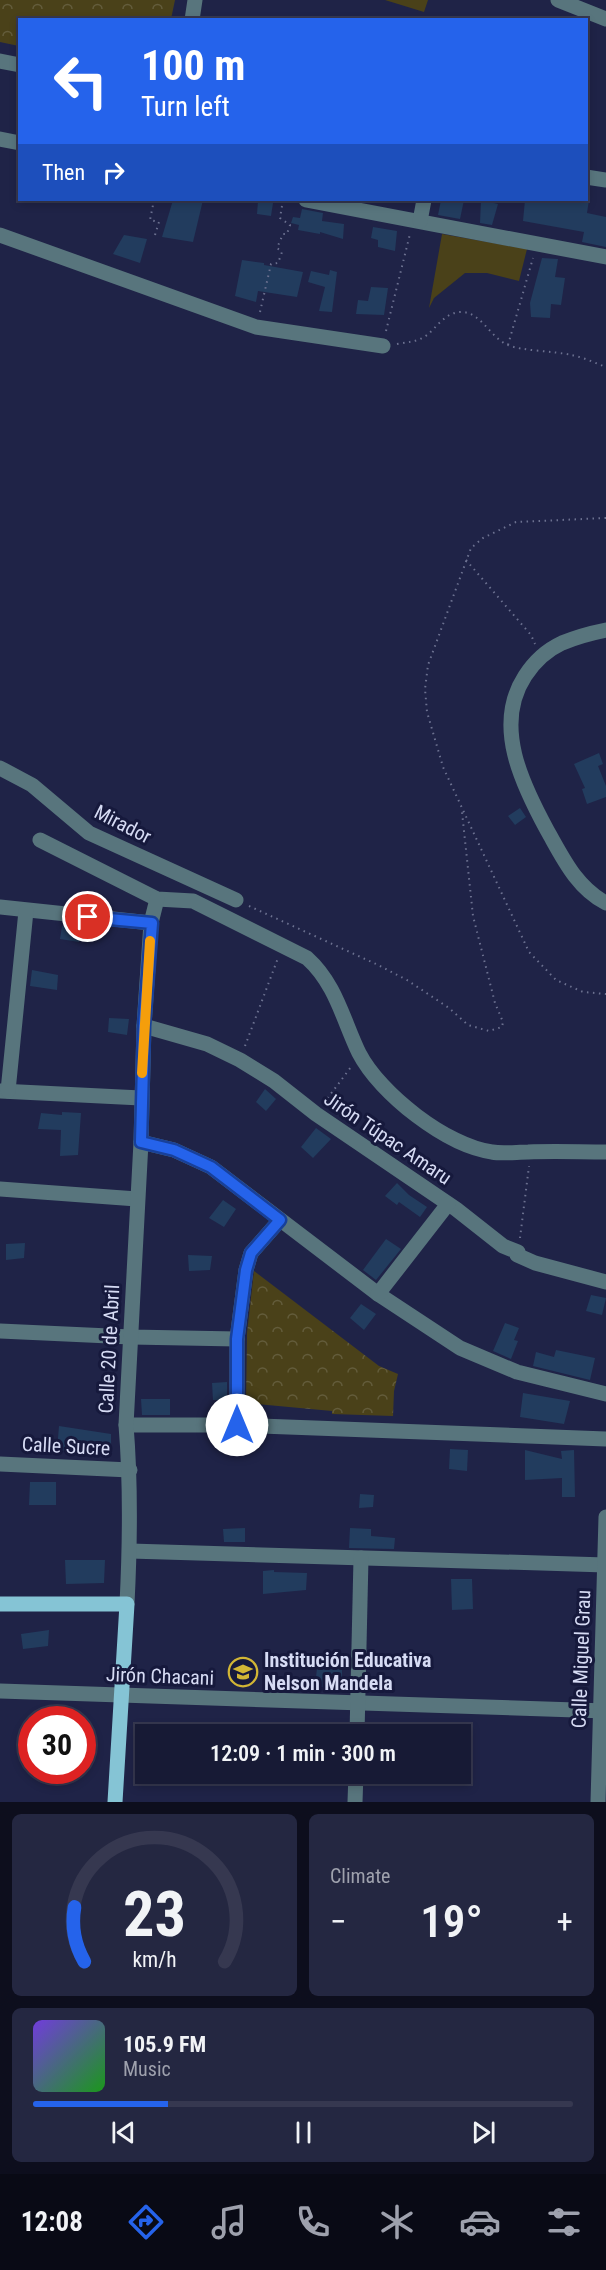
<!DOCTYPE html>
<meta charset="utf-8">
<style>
body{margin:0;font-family:"Roboto Condensed",sans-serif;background:#242741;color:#f1f3f6;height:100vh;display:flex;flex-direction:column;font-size:22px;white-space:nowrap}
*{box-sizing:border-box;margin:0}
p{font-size:20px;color:#9ea1ad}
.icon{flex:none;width:33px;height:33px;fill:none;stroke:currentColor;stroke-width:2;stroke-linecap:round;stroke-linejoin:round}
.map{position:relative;height:1802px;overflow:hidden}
.panel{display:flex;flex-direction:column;gap:12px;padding:12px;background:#0d0e1d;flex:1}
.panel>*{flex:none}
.banner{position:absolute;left:18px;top:18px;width:570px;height:183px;border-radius:0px;box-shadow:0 3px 9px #0003,0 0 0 2px #363850;background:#2563eb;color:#fff;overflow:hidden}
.speed{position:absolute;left:18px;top:1706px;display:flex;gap:12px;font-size:30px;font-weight:700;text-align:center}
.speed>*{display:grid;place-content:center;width:78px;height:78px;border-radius:50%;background:#171a35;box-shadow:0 3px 9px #0003,0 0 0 2px #363850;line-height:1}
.speed .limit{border:9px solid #d22;background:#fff;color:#111}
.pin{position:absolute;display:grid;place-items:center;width:51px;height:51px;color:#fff;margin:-26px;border:3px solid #fff;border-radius:50%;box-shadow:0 2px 6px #0007}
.me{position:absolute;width:66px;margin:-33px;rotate:0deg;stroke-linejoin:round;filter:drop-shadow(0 0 4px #0008)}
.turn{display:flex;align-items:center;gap:21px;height:126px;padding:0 24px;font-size:27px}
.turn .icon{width:78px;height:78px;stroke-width:2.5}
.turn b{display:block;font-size:42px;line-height:51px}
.then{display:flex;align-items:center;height:57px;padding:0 24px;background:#0003;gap:12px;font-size:22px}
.big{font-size:45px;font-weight:600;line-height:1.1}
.panel .card{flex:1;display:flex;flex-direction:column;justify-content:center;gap:9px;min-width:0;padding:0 21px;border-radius:9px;background:#242741}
.panel .dial{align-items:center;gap:0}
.dial svg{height:156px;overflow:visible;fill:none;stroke:#363850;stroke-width:7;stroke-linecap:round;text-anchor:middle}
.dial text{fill:#f1f3f6;stroke:none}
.song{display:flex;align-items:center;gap:18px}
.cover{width:72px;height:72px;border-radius:9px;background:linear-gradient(135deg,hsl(260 70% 55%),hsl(120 70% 35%))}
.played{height:6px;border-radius:3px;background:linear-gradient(90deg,#2563eb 25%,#363850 25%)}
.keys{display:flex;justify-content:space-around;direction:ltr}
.heat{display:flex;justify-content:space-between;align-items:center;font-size:33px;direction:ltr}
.panel .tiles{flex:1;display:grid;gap:12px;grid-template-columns:1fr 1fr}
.card:last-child{grid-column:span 2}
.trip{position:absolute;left:135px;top:1724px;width:336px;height:60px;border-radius:0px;background:#171a35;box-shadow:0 3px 9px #0003,0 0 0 2px #363850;font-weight:600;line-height:60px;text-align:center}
.tabs{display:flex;height:96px;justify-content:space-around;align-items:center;background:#090a15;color:#9ea1ad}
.tabs .icon{width:42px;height:42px}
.tabs .active{color:#2563eb}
.tabs b{font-size:27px;color:#f1f3f6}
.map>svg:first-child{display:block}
.grass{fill:#4a4119}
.park{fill:url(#park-crowns)}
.building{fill:#223c5e}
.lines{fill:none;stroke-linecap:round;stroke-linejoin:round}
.path{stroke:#6c7190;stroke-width:2;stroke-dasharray:1.5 4.5;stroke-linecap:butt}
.minor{stroke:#58757d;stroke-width:15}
.major{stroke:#85c4d5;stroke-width:15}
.route-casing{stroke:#184099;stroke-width:15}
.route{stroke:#2563eb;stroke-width:10}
.slow{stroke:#f59e0b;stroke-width:10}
.labels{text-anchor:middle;stroke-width:6;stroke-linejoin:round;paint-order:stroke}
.street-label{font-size:20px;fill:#d6dbf4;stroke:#16193c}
.poi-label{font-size:20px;font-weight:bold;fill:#d6dbf4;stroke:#16193c;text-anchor:start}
</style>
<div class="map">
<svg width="606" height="1802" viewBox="0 0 606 1802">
<defs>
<pattern id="park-crowns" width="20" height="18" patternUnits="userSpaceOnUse" patternTransform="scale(1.5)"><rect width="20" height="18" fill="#4a4119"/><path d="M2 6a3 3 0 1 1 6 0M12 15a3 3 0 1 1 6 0" fill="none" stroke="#635c3b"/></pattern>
</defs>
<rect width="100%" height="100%" fill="#1f2347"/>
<g class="grass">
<polygon points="385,0 428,0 424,12"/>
<polygon points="442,234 527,249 519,281 487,273 465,273 434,298 429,308"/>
</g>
<g class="park">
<polygon points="0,0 175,0 171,19 20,20 19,46 0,42"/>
<polygon points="254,1271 379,1366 398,1374 394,1391 393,1416 332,1414 332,1411 246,1403 247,1333"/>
</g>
<g class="building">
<polygon points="173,200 203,200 193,242 162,237"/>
<polygon points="441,200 464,200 460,219 438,215"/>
<polygon points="481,200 498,204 492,225 480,223"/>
<polygon points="525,200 589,200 587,213 606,217 606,247 582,242 584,232 523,221"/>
<polygon points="258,201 273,203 271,216 257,214"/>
<polygon points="302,209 323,213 322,221 344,224 343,239 320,232 320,234 298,230 299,225 291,223 293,217 300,218"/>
<polygon points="373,227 397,231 395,251 378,247 378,240 371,238"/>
<polygon points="124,235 147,239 140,263 113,254"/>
<polygon points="542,258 558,259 555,277 565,278 561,305 551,304 550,318 531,317 530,303"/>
<polygon points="242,260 264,263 264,265 303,272 297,297 258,291 256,302 235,296"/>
<polygon points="330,270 337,272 332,312 319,311 325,287 308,282 311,271 329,275"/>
<polygon points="371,287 388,288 384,315 356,314 358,300 368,301"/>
<polygon points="599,753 603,764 598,766 606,786 606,797 587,804 582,789 585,788 574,764"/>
<polygon points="520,808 526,817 515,825 508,816"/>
<polygon points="62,926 80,929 79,942 60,939"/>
<polygon points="32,970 58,975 57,990 30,986"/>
<polygon points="109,1018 129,1019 127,1035 108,1032"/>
<polygon points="265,1089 276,1099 266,1111 256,1102"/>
<polygon points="62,1112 81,1113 78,1155 60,1156 61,1130 38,1129 41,1113 62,1115"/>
<polygon points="316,1128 331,1139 313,1158 301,1147"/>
<polygon points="397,1183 409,1195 427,1207 420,1217 399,1202 397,1205 385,1196"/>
<polygon points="223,1200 236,1209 224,1227 209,1218"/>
<polygon points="386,1239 401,1249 376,1280 363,1270"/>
<polygon points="25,1243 24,1258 6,1260 6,1244"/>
<polygon points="188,1255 212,1256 210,1270 189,1271"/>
<polygon points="591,1295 606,1298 602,1315 586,1311"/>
<polygon points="361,1304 376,1314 364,1330 350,1318"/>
<polygon points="505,1323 519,1328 514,1340 518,1341 511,1359 493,1351"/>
<polygon points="556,1350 595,1358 590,1380 533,1366 536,1352 554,1357"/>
<polygon points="227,1382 227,1400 213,1400 212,1383"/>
<polygon points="523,1393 570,1401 564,1424 520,1417"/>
<polygon points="141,1399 170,1399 170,1415 142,1415"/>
<polygon points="59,1426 111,1434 111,1454 57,1450"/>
<polygon points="450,1449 468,1450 467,1471 449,1469"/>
<polygon points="525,1450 562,1459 561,1451 574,1450 575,1497 562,1497 562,1478 525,1480"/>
<polygon points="30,1482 56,1482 56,1505 29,1505"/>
<polygon points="360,1494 374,1495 373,1507 359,1508"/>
<polygon points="245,1528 245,1542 224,1542 223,1529"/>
<polygon points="350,1528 371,1529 371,1536 395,1538 394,1549 349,1548"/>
<polygon points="65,1560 105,1560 104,1583 66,1584"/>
<polygon points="274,1570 274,1572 307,1573 306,1590 263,1594 263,1571"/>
<polygon points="451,1579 472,1579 473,1609 452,1610"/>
<polygon points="49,1630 48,1646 23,1649 21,1634"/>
<polygon points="323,1654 324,1666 283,1665 283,1657"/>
<polygon points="342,1667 342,1687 315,1687 317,1668"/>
</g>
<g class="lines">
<g class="path">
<polyline points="155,235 159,222 150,220 154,200 165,202 165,200"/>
<polyline points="260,312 271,264 278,263 282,252 277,248 283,234 287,234 290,225 280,218 283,200"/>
<polyline points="386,331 410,234"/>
<path d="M397 344C408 342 418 342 427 335 437 327 445 313 460 312 481 311 490 338 508 345 521 351 555 351 571 355 583 357 595 363 606 367"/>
<polyline points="508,345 533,258"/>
<polyline points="606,518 516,522 483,538 471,548 428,665 425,689 427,712 443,767 529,952 556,980 583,992 606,994"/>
<polyline points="466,560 531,635 535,644"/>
<polyline points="249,906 376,964 407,980 449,1008 468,1025 489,1031 502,1027 503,1022 495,1003 473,916 462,812"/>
<polyline points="245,1046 278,958"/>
<polyline points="324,1103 351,1067"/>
<polyline points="520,1238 529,1166"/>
</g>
<g class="minor">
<polyline points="558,0 606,19"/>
<polyline points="192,20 195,0"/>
<polyline points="0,61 20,65"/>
<polyline points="0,139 20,143"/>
<polyline points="586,177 606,180"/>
<polyline points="306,200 606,257"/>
<polyline points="420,221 424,200"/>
<polyline points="0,235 256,327 383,346"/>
<path d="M606 630C591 633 576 637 562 643 547 650 534 662 525 676 493 725 522 784 547 830 563 858 576 887 606 903"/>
<polyline points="0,768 32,785 89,833 236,900"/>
<path d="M40 840 157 899 193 901 307 958C336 984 343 1020 359 1053 380 1094 447 1146 492 1152 503 1154 517 1152 528 1152 554 1151 580 1152 606 1152"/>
<polyline points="0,907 151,923"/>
<polyline points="144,1026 207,1044 240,1060 274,1081 316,1114 456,1209 503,1246 518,1252 517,1255 535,1263 606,1282"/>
<polyline points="0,1091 141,1098"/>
<polyline points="8,1091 26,911"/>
<polyline points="141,1142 174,1150 211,1167 378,1294 460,1348 517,1372 606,1394"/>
<polyline points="0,1189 137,1199"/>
<polyline points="378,1294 448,1204"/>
<polyline points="0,1331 131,1337 237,1339"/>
<polyline points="126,1425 237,1425 606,1439"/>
<polyline points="237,1425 237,1339 246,1270 251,1253 280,1220"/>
<polyline points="0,1464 130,1470"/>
<polyline points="130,1551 606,1565"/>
<path d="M127 1604C130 1544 131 1485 126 1425L141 1142 144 1026 151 923 157 899"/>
<polyline points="0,1691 606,1711"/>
<polyline points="357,1734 361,1558"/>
<polyline points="355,1802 356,1773"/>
<polyline points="598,1802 606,1517"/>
</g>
<polyline class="major" points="0,1604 127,1604 115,1802"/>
</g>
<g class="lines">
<g class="route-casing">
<polyline id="route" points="88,917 152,923 144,1026 141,1142 174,1150 211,1167 280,1220 251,1253 246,1270 237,1339 237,1425"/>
</g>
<use href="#route" class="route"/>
<polyline class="slow" points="142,1073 150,941"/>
</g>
<defs>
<g id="school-ring" transform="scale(1.5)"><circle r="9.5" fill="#16193c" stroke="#d2b635" stroke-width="1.5"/><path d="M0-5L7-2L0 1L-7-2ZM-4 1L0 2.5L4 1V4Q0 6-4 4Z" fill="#d2b635"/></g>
</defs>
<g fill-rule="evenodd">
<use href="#school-ring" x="243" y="1672"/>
</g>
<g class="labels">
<g class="street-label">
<text transform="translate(123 824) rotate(27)" y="7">Mirador</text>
<text transform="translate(388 1138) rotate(34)" y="7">Jirón Túpac Amaru</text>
<text transform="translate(109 1349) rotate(-87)" y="7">Calle 20 de Abril</text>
<text transform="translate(66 1446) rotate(3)" y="7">Calle Sucre</text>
<text transform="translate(581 1659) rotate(-88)" y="7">Calle Miguel Grau</text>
<text transform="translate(160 1676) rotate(2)" y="7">Jirón Chacani</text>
</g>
<g class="poi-label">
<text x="264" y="1667">Institución Educativa<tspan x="264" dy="23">Nelson Mandela</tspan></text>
</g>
</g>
</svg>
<div class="speed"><div class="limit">30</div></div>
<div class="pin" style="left:88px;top:917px;background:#d93025"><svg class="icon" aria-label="arrive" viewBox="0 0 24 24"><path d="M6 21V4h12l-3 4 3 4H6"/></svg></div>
<svg class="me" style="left:237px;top:1425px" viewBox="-20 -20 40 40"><circle r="19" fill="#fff"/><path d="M0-13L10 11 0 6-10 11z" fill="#2563eb"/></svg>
<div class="trip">12:09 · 1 min · 300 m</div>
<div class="banner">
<div class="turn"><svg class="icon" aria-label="left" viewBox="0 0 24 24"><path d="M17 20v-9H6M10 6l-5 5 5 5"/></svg><div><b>100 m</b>Turn left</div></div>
<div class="then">Then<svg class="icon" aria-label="right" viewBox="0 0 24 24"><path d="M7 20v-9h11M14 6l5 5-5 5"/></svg></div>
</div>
</div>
<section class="panel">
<div class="tiles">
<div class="card dial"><svg viewBox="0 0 100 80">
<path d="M14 69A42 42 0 1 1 86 69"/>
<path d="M14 69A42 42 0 0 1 9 41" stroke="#2563eb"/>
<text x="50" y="56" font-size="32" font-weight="700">23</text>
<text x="50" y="72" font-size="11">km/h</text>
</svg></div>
<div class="card"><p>Climate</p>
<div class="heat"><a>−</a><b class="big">19°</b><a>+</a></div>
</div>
<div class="card">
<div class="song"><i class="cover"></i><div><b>105.9 FM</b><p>Music</p></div></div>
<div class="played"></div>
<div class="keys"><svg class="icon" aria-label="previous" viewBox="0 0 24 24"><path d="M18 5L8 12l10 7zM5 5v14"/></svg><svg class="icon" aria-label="pause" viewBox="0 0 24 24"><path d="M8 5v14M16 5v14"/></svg><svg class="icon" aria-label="next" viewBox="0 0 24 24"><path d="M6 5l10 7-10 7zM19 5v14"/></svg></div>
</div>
</div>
</section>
<nav class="tabs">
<b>12:08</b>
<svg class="icon active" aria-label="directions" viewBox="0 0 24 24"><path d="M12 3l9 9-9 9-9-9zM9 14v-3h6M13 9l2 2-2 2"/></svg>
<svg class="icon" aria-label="music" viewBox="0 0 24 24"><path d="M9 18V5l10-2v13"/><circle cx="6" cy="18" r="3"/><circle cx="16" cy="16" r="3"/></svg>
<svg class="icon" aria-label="phone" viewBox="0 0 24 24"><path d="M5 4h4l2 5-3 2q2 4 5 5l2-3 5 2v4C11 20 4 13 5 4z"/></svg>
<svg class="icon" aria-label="climate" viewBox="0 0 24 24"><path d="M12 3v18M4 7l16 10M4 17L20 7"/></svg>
<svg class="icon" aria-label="car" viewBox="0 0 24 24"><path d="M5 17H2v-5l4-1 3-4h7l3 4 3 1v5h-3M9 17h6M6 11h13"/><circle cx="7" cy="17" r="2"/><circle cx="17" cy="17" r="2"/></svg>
<svg class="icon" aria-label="filters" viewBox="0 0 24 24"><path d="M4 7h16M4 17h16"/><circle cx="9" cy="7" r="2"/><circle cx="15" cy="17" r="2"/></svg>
</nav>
